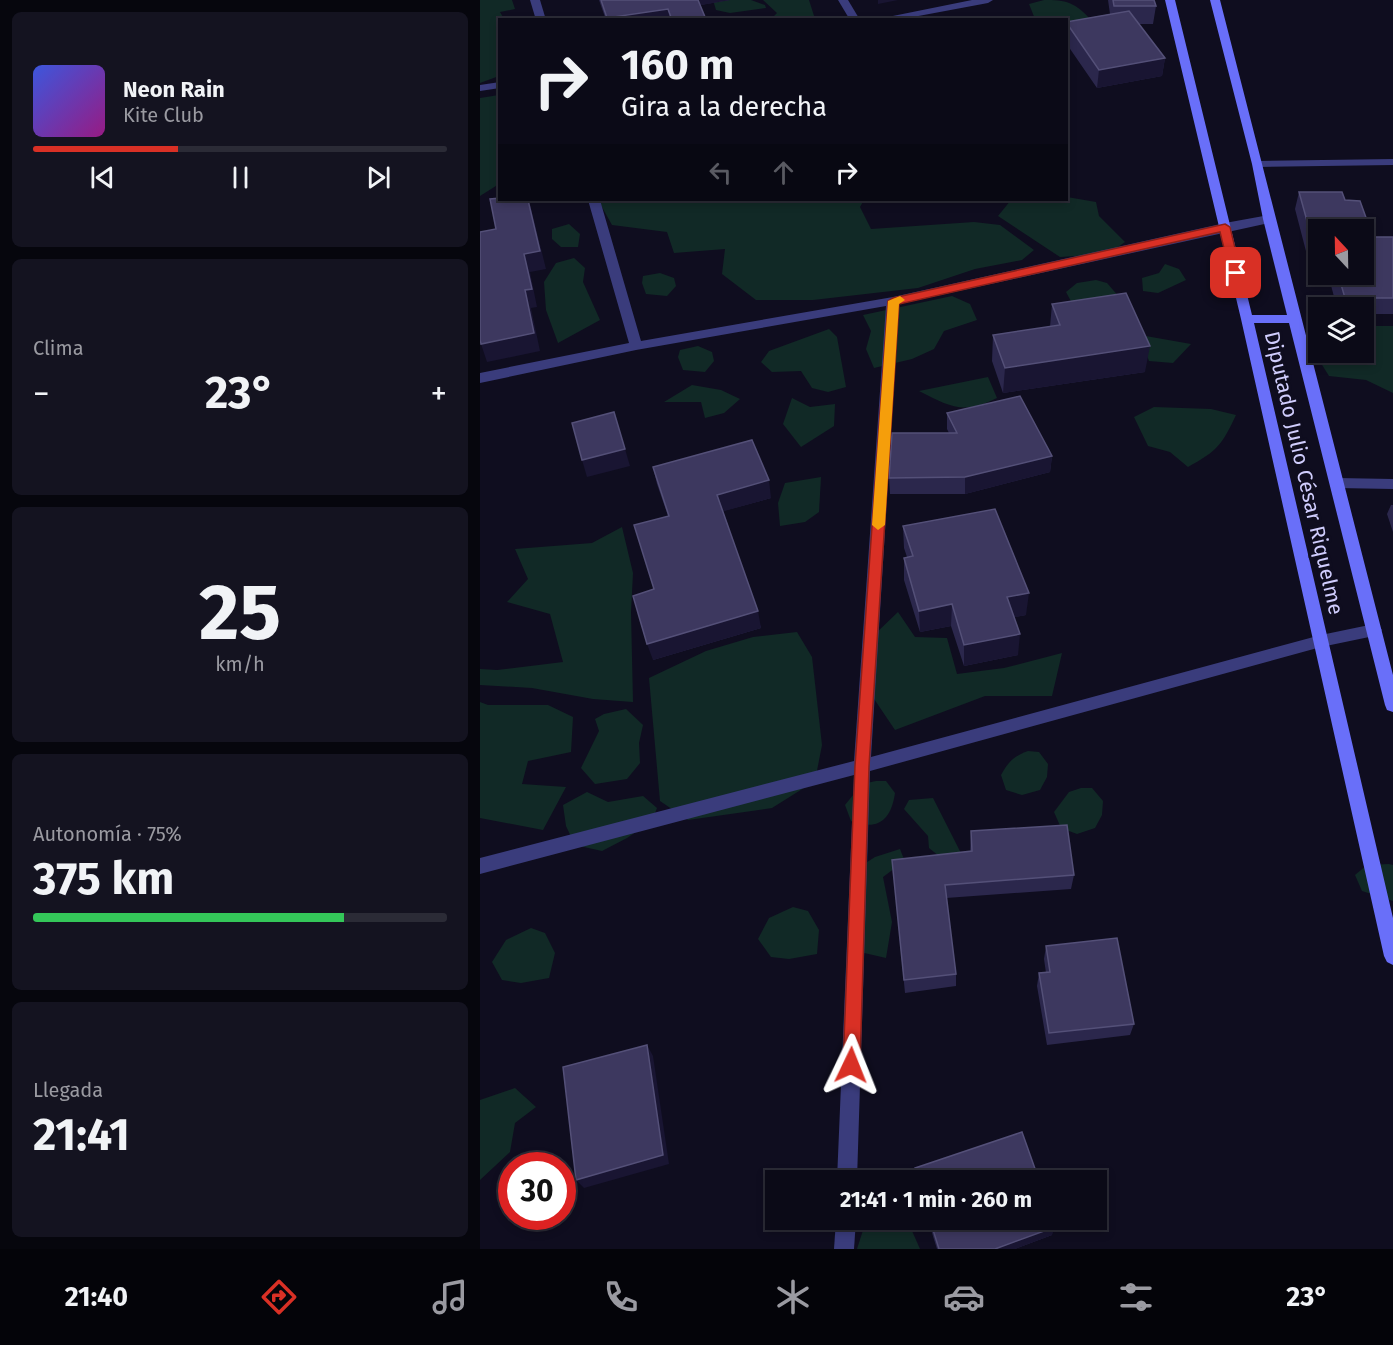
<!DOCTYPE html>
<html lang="es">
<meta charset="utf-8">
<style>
body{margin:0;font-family:"Fira Sans",sans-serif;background:#141320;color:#f1f3f6;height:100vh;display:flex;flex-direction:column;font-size:22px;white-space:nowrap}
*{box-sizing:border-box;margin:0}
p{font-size:20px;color:#9a9aa1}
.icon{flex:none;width:33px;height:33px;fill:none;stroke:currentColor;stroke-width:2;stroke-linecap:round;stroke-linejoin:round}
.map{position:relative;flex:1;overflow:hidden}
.side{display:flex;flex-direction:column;gap:12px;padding:12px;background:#06060d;width:480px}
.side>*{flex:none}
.banner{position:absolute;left:18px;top:18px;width:570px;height:183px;border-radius:0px;box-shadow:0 3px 9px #0003,0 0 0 2px #2b2b36;background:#0b0a17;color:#f1f3f6;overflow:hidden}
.needle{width:39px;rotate:338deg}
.buttons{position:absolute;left:828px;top:219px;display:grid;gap:12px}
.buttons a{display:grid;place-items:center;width:66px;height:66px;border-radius:0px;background:#0b0a17;box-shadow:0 3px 9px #0003,0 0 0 2px #2b2b36;font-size:30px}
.speed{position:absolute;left:18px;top:1152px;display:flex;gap:12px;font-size:30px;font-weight:700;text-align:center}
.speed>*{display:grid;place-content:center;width:78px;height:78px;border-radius:50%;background:#0b0a17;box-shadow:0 3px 9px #0003,0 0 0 2px #2b2b36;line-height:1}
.speed .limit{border:9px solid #d22;background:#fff;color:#111}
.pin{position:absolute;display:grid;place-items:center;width:51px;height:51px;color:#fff;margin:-26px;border-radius:12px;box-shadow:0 3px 9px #0006}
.me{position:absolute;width:66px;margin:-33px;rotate:2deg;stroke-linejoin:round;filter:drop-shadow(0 0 4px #0008)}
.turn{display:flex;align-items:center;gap:21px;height:126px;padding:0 24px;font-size:27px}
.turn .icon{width:78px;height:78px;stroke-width:2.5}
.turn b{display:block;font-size:42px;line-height:51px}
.lanes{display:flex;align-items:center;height:57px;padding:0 24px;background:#0003;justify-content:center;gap:30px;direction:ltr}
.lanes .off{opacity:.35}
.big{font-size:45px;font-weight:700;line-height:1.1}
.side .card{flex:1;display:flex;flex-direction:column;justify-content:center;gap:9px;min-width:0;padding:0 21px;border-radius:9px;background:#141320}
.side .dial{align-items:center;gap:0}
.dial b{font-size:78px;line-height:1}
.song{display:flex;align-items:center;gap:18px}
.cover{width:72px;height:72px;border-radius:9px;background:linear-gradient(135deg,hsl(230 70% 55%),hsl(310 70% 35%))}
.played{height:6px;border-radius:3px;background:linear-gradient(90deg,#d93025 35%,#2b2b36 35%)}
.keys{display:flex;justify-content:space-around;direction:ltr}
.heat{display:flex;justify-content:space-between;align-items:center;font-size:33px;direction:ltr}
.charge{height:9px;border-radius:4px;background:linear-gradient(90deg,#34c759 75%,#2b2b36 0)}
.trip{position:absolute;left:285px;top:1170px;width:342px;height:60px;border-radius:0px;background:#0b0a17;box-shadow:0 3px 9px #0003,0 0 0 2px #2b2b36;font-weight:700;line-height:60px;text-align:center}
.tabs{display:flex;height:96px;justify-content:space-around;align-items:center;background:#040409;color:#9a9aa1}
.tabs .icon{width:42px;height:42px}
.tabs .on{color:#d93025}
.tabs b{font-size:27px;color:#f1f3f6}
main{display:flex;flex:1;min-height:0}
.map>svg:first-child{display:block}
.green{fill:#112926}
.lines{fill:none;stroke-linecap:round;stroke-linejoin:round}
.street{fill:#3a3c7c;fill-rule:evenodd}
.secondary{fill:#696ff9;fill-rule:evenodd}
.wall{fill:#2b274c}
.shaded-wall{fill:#191532}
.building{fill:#3d385f;stroke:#545078;stroke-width:1.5}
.route{fill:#d93025;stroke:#8d1f18;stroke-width:1.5}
.slow{fill:#f59e0b}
.labels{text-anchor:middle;stroke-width:6;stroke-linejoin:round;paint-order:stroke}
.street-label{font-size:21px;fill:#d0cdfd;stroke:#0f0d1f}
</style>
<main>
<section class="side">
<div class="card">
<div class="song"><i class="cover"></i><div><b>Neon Rain</b><p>Kite Club</p></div></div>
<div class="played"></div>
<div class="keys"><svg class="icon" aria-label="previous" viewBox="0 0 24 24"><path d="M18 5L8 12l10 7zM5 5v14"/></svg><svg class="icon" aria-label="pause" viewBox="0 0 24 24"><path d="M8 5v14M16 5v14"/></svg><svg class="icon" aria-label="next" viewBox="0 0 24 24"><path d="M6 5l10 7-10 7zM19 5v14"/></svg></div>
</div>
<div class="card"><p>Clima</p>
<div class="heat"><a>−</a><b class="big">23°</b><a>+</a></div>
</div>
<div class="card dial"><b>25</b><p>km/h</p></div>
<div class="card"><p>Autonomía · 75%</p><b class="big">375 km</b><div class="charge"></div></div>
<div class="card"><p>Llegada</p><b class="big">21:41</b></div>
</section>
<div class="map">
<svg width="913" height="1249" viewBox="0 0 913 1249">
<rect width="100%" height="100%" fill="#0f0d1f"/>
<g class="green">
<polygon points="0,0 32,0 35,9 20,12 24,19 20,20 19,76 0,83"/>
<polygon points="233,0 271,0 285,5 286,8 250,13 236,10"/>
<polygon points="283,0 329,0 335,19 291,19 297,13"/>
<path d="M564 0C586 0 595 2 611 20L587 35 586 20 555 19 549 4Z"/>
<polygon points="19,95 19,184 0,196 0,98"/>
<polygon points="587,197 616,202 619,216 645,242 628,254 580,257 518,216 531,200 586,200"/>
<polygon points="118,200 384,200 380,207 391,229 494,222 520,225 554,250 542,260 495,269 438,288 333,300 276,300 242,274 245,249 194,253 187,232 132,225"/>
<polygon points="89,224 100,234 98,247 81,247 72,239 72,229"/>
<polygon points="94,258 105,268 103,282 120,320 78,343 66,310 64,282 76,263"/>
<polygon points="685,264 699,269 706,280 678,293 663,291 662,278 679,273"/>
<polygon points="180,273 194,278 196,286 187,296 166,294 162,283 163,276"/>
<polygon points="616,280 627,283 640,298 593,305 586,292 597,283"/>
<polygon points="472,296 490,304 497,320 464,331 454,349 432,359 394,368 386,349 391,331 383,315"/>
<polygon points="884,326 913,326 913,393 886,380 849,376 834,352 838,345 838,352 884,352"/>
<polygon points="349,329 357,337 366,387 348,392 332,388 321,371 292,372 281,362 289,351"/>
<polygon points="660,335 711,344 693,363 669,361"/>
<polygon points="218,346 232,352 234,361 225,372 203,370 198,357 200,350"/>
<path d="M508 377 517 398C483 415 471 407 439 391Z"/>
<polygon points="212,385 241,390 260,399 244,413 225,418 221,402 184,402"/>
<polygon points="312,398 330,407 355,404 354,426 321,447 303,424"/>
<path d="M674 407 731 409 756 415C742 445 737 451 708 467L690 452 668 446 654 417Z"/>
<polygon points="341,477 339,512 325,522 300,526 298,503 305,483"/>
<polygon points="142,527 153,573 151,612 153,702 113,699 52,688 0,685 0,669 17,670 83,662 70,614 27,602 48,579 35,549 112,543"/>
<polygon points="418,612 435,637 467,638 477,674 524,668 582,653 572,696 505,696 415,730 386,687 394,635"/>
<polygon points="317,632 332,657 342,745 335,781 292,808 208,820 180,801 169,678 226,651 273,637"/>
<polygon points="0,702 8,705 68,705 93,717 91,752 48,761 42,784 86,787 63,830 0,818"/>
<polygon points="146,709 163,725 159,743 160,763 147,779 115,784 101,768 119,731 115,719 124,714"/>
<path d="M548 751 559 752 568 764 567 777 560 790 542 795 526 790 521 775C528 762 534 756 548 751Z"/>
<path d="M396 781H406L415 793C411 821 397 831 371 821L365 805 382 784Z"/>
<polygon points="601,788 612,788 623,801 622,815 615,828 597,834 581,828 574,812 589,792"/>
<polygon points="107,792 128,802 163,796 177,808 172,821 147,838 122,851 95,845 86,826 83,805"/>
<polygon points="453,798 487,865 464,860 449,848 448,836 424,809 429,800"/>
<polygon points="420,849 427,867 415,868 403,877 412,922 406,958 380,952 381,866 395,857"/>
<polygon points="909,864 913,865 913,901 882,891 875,875 887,865"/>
<polygon points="313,907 328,911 339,930 337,954 309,959 291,957 278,939 289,918"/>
<polygon points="51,928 65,933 75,953 69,978 41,983 22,980 12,962 26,940"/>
<polygon points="35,1088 56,1107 35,1123 30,1152 0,1180 0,1100"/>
<polygon points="385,1224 429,1224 440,1249 377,1249"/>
</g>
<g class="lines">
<g class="street">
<polygon points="50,0 60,0 66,20 56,20"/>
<polygon points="358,0 368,0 380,20 370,20"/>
<polygon points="492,0 513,0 508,3 417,20 393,20"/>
<polygon points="20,82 20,88 0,91 0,85"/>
<polygon points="913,159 913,165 778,167 772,164 778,161"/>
<polygon points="108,200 120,200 161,341 413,297 745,223 789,215 795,219 789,223 419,304 391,757 841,635 894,624 899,626 902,630 899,634 894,636 841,647 390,771 377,1180 357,1180 374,775 0,874 0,858 374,761 406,306 156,350 0,383 0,373 149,343"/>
<polygon points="857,478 913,479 913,489 857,488 850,483"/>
<polygon points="356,1220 376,1220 374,1249 354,1249"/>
</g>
<polygon class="secondary" points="685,0 695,0 772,315 807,315 783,219 772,164 730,0 740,0 913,675 913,712 907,710 905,705 809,323 774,323 913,918 913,965 907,962 904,956 761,319"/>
</g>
<g class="wall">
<polygon points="119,0 250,0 220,5 225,20 126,20"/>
<polygon points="628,0 674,0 676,6 673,24 659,24 685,58 682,76 617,88 586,43 586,22 630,14"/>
<polygon points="819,192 865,200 893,237 913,237 913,314 884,314 884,308 857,308 848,274 884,274 838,230 838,255 827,255 815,209"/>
<polygon points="572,304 665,372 523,393 512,361 513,335 570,327"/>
<polygon points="467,413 572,456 570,472 485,494 410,494 409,478 469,433 467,429"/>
<polygon points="173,467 291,498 243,511 281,628 173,660 174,589 188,516 177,484"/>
<polygon points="911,505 913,505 913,532 907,514"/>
<polygon points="423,526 546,615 534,617 538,655 484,666 471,626 440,632 424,580 424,558 427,557 424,548"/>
<polygon points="491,831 594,875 591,889 466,898 476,974 476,986 425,993 412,860 490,852"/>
<polygon points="566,946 654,1024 650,1035 567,1045 557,986 559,973 566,973 564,959"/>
<polygon points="435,1168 559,1180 436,1180"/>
<polygon points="448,1220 573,1220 572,1235 535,1249 457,1249"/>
</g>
<g class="shaded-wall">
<polygon points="215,0 250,0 216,6"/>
<polygon points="398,0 418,0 398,4"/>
<polygon points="188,9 190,20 127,20 127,18"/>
<polygon points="225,17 225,20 209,20"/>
<polygon points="685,58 682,76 617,88 619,70"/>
<polygon points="49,200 66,269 50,272 57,307 51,308 60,351 7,362 1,344 45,290 44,254"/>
<polygon points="670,346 665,372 523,393 525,368"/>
<polygon points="145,449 150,466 107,477 102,460"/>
<polygon points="572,456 570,472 485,494 485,477"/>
<polygon points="289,480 291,498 241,512 237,495"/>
<polygon points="549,593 546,615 525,619 527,597"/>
<polygon points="472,604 471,626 440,632 439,611"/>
<polygon points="278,611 281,628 173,660 167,644"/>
<polygon points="540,634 538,655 484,666 484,645"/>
<polygon points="167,1045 173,1056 189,1164 104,1188 96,1180"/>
<polygon points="575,1227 572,1235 535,1249 515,1249"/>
</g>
<g class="building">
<polygon points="121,0 218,0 225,17 209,20 192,20 188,9 127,18"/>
<polygon points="633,0 674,0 676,6 634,6"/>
<polygon points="649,11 685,58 619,70 586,22"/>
<polygon points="819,192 862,192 865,200 880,201 893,237 913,237 913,298 865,298 858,274 884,274 884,230 838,230 838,238 832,239"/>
<polygon points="20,198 20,200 48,200 60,251 44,254 52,289 45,290 54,333 1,344 0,340 0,232 16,229 10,199"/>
<polygon points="646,293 670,346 525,368 513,335 580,325 572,304"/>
<polygon points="540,396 572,456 485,477 409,478 412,433 477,433 467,413"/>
<polygon points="134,412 145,449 102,460 92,423"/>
<polygon points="272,440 289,480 237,495 278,611 167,644 153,596 174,589 154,525 189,516 173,467"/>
<polygon points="515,509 549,593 527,597 540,634 484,645 472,604 439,611 424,558 433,556 423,526"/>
<polygon points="587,825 594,875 465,885 476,974 424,980 412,860 492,851 491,831"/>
<polygon points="637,938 654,1024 569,1033 559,973 570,972 566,946"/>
<polygon points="167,1045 183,1155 96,1180 83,1067"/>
<polygon points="542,1132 559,1180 439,1180 435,1168"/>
<polygon points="450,1220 573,1220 575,1227 515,1249 459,1249"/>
</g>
<polygon class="route" points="745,224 750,227 761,273 756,276 750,273 740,232 419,304 389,766 380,1065 377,1071 371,1074 365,1071 363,1065 375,766 408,301 413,298"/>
<polygon class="slow" points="420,296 425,300 419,304 405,525 398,530 392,525 408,301"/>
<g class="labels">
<g class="street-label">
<text transform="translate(824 473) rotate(77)" y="7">Diputado Julio César Riquelme</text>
</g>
</g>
</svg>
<div class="buttons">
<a><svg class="needle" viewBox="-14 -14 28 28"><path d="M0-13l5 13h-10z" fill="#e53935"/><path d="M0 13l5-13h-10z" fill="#9a9aa1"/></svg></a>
<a><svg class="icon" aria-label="layers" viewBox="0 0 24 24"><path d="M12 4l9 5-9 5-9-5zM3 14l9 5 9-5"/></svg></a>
</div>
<div class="speed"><div class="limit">30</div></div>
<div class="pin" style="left:756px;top:273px;background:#d93025"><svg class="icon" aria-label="arrive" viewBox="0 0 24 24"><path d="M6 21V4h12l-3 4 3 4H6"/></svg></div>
<svg class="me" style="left:371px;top:1065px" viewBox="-20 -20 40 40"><path d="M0-17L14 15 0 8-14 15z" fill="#d93025" stroke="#fff" stroke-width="4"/></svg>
<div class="trip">21:41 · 1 min · 260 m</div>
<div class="banner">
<div class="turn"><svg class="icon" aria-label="right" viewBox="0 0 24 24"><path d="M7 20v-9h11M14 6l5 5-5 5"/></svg><div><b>160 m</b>Gira a la derecha</div></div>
<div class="lanes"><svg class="icon off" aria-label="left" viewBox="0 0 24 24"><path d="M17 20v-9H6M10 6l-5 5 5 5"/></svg><svg class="icon off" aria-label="ahead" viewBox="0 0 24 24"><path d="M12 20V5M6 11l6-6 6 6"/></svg><svg class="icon" aria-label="right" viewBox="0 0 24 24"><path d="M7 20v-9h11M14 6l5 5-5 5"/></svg></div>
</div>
</div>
</main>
<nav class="tabs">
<b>21:40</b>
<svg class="icon on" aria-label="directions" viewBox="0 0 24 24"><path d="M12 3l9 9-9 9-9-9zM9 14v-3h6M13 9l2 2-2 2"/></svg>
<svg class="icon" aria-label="music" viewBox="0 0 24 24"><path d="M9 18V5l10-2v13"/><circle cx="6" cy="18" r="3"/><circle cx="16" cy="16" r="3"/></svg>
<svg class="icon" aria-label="phone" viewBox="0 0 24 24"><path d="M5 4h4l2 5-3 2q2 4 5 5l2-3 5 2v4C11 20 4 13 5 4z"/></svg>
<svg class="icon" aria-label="climate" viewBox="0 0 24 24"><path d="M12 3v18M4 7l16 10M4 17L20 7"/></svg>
<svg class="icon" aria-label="car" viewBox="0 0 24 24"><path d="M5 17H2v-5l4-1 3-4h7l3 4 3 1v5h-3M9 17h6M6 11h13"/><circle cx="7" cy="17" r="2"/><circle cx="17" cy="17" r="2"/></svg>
<svg class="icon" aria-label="filters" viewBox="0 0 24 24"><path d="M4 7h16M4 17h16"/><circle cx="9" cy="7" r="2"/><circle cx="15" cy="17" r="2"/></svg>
<b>23°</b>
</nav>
